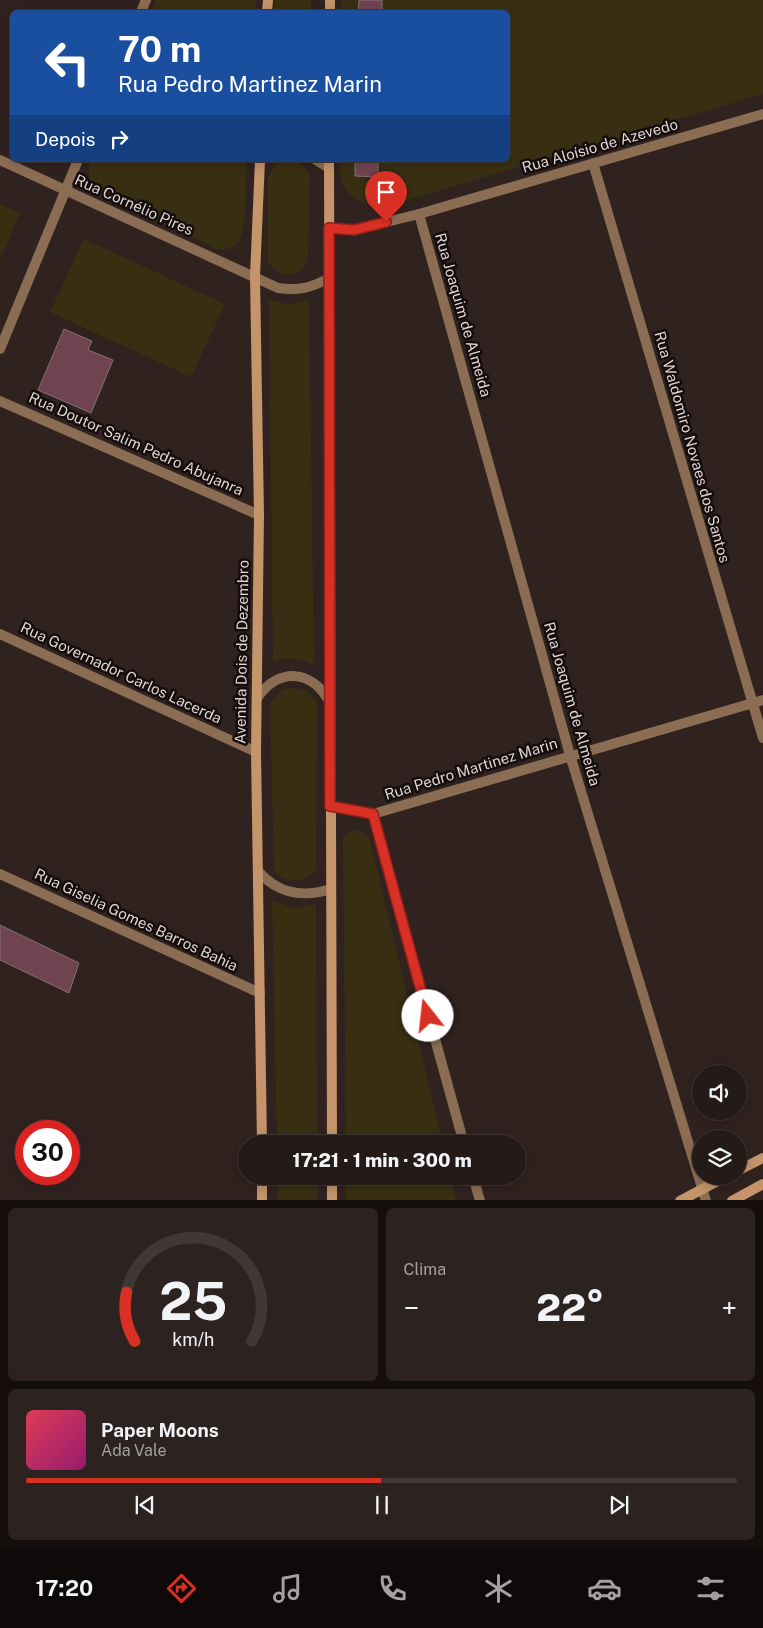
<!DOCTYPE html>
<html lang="pt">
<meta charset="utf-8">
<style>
body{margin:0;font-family:"Public Sans",sans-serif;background:#2c2320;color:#f1f3f6;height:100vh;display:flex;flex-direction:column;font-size:19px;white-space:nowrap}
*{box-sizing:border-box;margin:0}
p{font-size:16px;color:#a3a1a1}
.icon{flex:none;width:28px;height:28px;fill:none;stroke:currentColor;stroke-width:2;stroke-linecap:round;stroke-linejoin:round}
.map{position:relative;height:1200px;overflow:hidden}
.details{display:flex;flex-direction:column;gap:8px;padding:8px;background:#140e0d;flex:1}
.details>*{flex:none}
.hud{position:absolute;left:10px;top:10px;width:500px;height:152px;border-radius:8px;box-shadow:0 2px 12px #0003,0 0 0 1px #413836;background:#1a4fa0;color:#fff;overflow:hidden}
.tools{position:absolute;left:692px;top:1065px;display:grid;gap:10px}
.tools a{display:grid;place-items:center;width:55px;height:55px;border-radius:50%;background:#241a17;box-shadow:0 2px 12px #0003,0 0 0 1px #413836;font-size:25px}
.speed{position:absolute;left:15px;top:1120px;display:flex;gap:10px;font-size:25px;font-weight:700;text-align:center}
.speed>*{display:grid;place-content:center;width:65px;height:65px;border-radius:50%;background:#241a17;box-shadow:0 2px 12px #0003,0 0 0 1px #413836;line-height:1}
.speed .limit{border:8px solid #d22;background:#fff;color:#111}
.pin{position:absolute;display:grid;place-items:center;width:42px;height:42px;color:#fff;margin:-51px -21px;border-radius:50% 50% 50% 0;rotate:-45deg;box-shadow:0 0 5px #0007}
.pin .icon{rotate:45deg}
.me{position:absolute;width:55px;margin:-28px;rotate:344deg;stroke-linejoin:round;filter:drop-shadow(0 0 4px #0008)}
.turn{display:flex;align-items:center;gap:18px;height:105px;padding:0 25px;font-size:22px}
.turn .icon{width:65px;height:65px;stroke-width:2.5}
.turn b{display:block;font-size:35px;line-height:42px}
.then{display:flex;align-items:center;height:48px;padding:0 25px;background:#0003;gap:10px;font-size:19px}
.big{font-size:38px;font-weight:800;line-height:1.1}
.details .card{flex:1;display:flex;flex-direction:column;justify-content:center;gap:8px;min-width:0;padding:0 18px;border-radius:8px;background:#2c2320}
.details .dial{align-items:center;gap:0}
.dial svg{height:130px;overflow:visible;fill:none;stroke:#413836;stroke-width:7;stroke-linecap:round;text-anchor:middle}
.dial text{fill:#f1f3f6;stroke:none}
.song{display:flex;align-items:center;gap:15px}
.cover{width:60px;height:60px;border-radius:8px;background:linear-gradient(135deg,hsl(350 70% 55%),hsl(320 70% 35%))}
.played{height:5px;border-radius:2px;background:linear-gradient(90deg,#d93025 50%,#413836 50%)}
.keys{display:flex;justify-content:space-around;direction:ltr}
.heat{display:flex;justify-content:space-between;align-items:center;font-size:28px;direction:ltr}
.details .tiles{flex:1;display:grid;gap:8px;grid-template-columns:1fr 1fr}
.card:last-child{grid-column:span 2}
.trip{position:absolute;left:238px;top:1135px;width:288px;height:50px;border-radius:25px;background:#241a17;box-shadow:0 2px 12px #0003,0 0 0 1px #413836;font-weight:800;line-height:50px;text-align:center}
.dock{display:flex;height:80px;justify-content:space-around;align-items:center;background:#0e0a09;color:#a3a1a1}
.dock .icon{width:35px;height:35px}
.dock .current{color:#d93025}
.dock b{font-size:22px;color:#f1f3f6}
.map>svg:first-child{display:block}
.green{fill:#382f13}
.building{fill:#6f4450;stroke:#817074}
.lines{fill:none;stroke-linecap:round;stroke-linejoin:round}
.street{stroke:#8b6d53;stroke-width:10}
.secondary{stroke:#c5946a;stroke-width:10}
.route-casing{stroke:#8d1f18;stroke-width:12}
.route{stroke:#d93025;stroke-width:9}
.labels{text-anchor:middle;stroke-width:5;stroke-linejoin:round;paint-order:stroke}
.street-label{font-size:15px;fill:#dfd5d3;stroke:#140d0c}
</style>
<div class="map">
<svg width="763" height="1201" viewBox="0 0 763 1201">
<rect width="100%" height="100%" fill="#30221f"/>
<g class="green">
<polygon points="156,0 256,0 256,12 150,12"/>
<rect x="274" y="0" width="37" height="12"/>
<path d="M341 0H763V94L384 207C353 203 338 192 339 160H508V12H340Z"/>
<path d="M89 160H247C246 177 247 227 240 239 235 249 226 251 217 249L99 193 89 178Z"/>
<path d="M288 160 301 163 310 174 308 260 299 272C286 277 276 274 268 262V177L275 165Z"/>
<polygon points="0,204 20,213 0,260"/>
<polygon points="84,239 225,304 191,377 50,312"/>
<path d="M269 299C283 305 294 305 309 300L314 665C299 658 289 657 273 661Z"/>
<path d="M289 688 305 690 317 701 316 869C304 884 288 884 274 871L270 703 281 691Z"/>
<polygon points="358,830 369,837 443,1144 346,1144 343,838 349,832"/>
<polygon points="272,900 293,908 316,905 317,1144 277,1144"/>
<polygon points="277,1176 318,1176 318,1200 278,1200"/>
<polygon points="346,1176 450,1176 456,1200 346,1200"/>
</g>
<g class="building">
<polygon points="359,0 382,0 382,12 358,12"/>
<polygon points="355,160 378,160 378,177 355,176"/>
<polygon points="64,329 92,341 88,350 113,360 91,413 38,390"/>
<polygon points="0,925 79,963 69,993 0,960"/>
</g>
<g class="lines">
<g class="street">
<polyline points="141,12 146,0"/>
<path d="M0 160 278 288C298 291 311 288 329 278"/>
<polyline points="316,160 329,168"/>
<polyline points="593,163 763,738"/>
<polyline points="419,214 570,755 706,1201"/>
<polyline points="329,228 354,230 419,214 763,114"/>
<polyline points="0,349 78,160"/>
<polyline points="0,401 259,515"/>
<polyline points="0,634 256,752"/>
<path d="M257 698C279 667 312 669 330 703"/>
<polyline points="330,806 373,814 763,700"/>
<polyline points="373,814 464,1144"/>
<path d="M258 871C278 894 302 898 331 889"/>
<polyline points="0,874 260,993"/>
<polyline points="473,1176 480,1201"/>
</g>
<g class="secondary">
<polyline points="267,12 268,0"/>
<polyline points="330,12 330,0"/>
<polyline points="260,160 255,276 259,515 256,752 262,1144"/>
<polyline points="329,160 332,1144"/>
<polyline points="739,1170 763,1158"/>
<polyline points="262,1176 262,1201"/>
<polyline points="332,1176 332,1201"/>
<polyline points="680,1201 727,1176"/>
<polyline points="732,1201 763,1184"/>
</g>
</g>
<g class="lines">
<g class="route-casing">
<polyline id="route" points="386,222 354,230 329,228 330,806 373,814 428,1016"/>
</g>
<use href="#route" class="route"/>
</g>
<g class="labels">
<g class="street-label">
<text transform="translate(600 146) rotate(-16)" y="5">Rua Aloísio de Azevedo</text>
<text transform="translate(134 205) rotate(24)" y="5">Rua Cornélio Pires</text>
<text transform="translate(463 315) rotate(74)" y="5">Rua Joaquim de Almeida</text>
<text transform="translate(136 444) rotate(24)" y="5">Rua Doutor Salim Pedro Abujanra</text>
<text transform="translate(692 447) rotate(74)" y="5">Rua Waldomiro Novaes dos Santos</text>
<text transform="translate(242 652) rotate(-89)" y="5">Avenida Dois de Dezembro</text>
<text transform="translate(121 673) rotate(25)" y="5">Rua Governador Carlos Lacerda</text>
<text transform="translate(572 704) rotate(74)" y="5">Rua Joaquim de Almeida</text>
<text transform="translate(471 769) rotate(-17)" y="5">Rua Pedro Martinez Marin</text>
<text transform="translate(136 920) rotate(25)" y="5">Rua Giselia Gomes Barros Bahia</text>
</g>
</g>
</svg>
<div class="tools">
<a><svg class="icon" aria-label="sound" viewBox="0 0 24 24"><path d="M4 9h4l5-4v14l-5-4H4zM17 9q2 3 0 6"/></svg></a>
<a><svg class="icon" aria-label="layers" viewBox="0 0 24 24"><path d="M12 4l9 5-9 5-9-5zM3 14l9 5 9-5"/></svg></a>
</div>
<div class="speed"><div class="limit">30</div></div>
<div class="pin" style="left:386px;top:222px;background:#d93025"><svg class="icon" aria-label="arrive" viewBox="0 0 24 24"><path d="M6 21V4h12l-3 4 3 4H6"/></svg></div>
<svg class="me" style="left:428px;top:1016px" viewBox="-20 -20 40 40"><circle r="19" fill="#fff"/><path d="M0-13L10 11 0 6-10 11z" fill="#d93025"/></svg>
<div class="trip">17:21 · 1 min · 300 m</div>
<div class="hud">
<div class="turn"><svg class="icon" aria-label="left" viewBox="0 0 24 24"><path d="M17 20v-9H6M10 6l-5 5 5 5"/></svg><div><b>70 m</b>Rua Pedro Martinez Marin</div></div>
<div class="then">Depois<svg class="icon" aria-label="right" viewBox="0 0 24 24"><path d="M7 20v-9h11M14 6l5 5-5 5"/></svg></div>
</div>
</div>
<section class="details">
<div class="tiles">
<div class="card dial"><svg viewBox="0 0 100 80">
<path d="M14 69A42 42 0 1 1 86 69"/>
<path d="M14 69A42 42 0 0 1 9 39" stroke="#d93025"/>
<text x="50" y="56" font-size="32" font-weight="700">25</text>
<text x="50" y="72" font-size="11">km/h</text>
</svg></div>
<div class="card"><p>Clima</p>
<div class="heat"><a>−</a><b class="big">22°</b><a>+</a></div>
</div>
<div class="card">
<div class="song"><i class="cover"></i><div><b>Paper Moons</b><p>Ada Vale</p></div></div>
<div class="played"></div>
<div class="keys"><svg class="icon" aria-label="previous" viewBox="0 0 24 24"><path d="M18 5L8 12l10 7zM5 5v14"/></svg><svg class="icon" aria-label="pause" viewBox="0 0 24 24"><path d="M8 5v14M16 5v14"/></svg><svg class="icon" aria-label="next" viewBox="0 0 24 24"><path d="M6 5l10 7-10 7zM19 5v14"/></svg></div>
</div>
</div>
</section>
<nav class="dock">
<b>17:20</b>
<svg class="icon current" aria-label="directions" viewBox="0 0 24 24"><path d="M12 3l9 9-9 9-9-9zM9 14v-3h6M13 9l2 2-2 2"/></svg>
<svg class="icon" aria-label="music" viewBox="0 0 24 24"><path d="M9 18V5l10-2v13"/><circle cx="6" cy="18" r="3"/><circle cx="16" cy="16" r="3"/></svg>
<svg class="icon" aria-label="phone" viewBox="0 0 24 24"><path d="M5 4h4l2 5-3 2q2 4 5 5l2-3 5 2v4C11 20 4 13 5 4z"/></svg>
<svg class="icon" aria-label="climate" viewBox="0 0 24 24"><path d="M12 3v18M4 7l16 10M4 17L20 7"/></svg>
<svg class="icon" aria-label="car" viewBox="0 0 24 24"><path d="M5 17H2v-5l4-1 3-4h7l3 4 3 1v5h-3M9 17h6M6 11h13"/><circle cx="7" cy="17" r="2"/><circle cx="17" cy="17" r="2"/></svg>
<svg class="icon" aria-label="filters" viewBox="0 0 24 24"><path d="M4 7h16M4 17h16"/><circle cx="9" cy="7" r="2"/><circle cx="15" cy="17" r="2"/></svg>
</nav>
